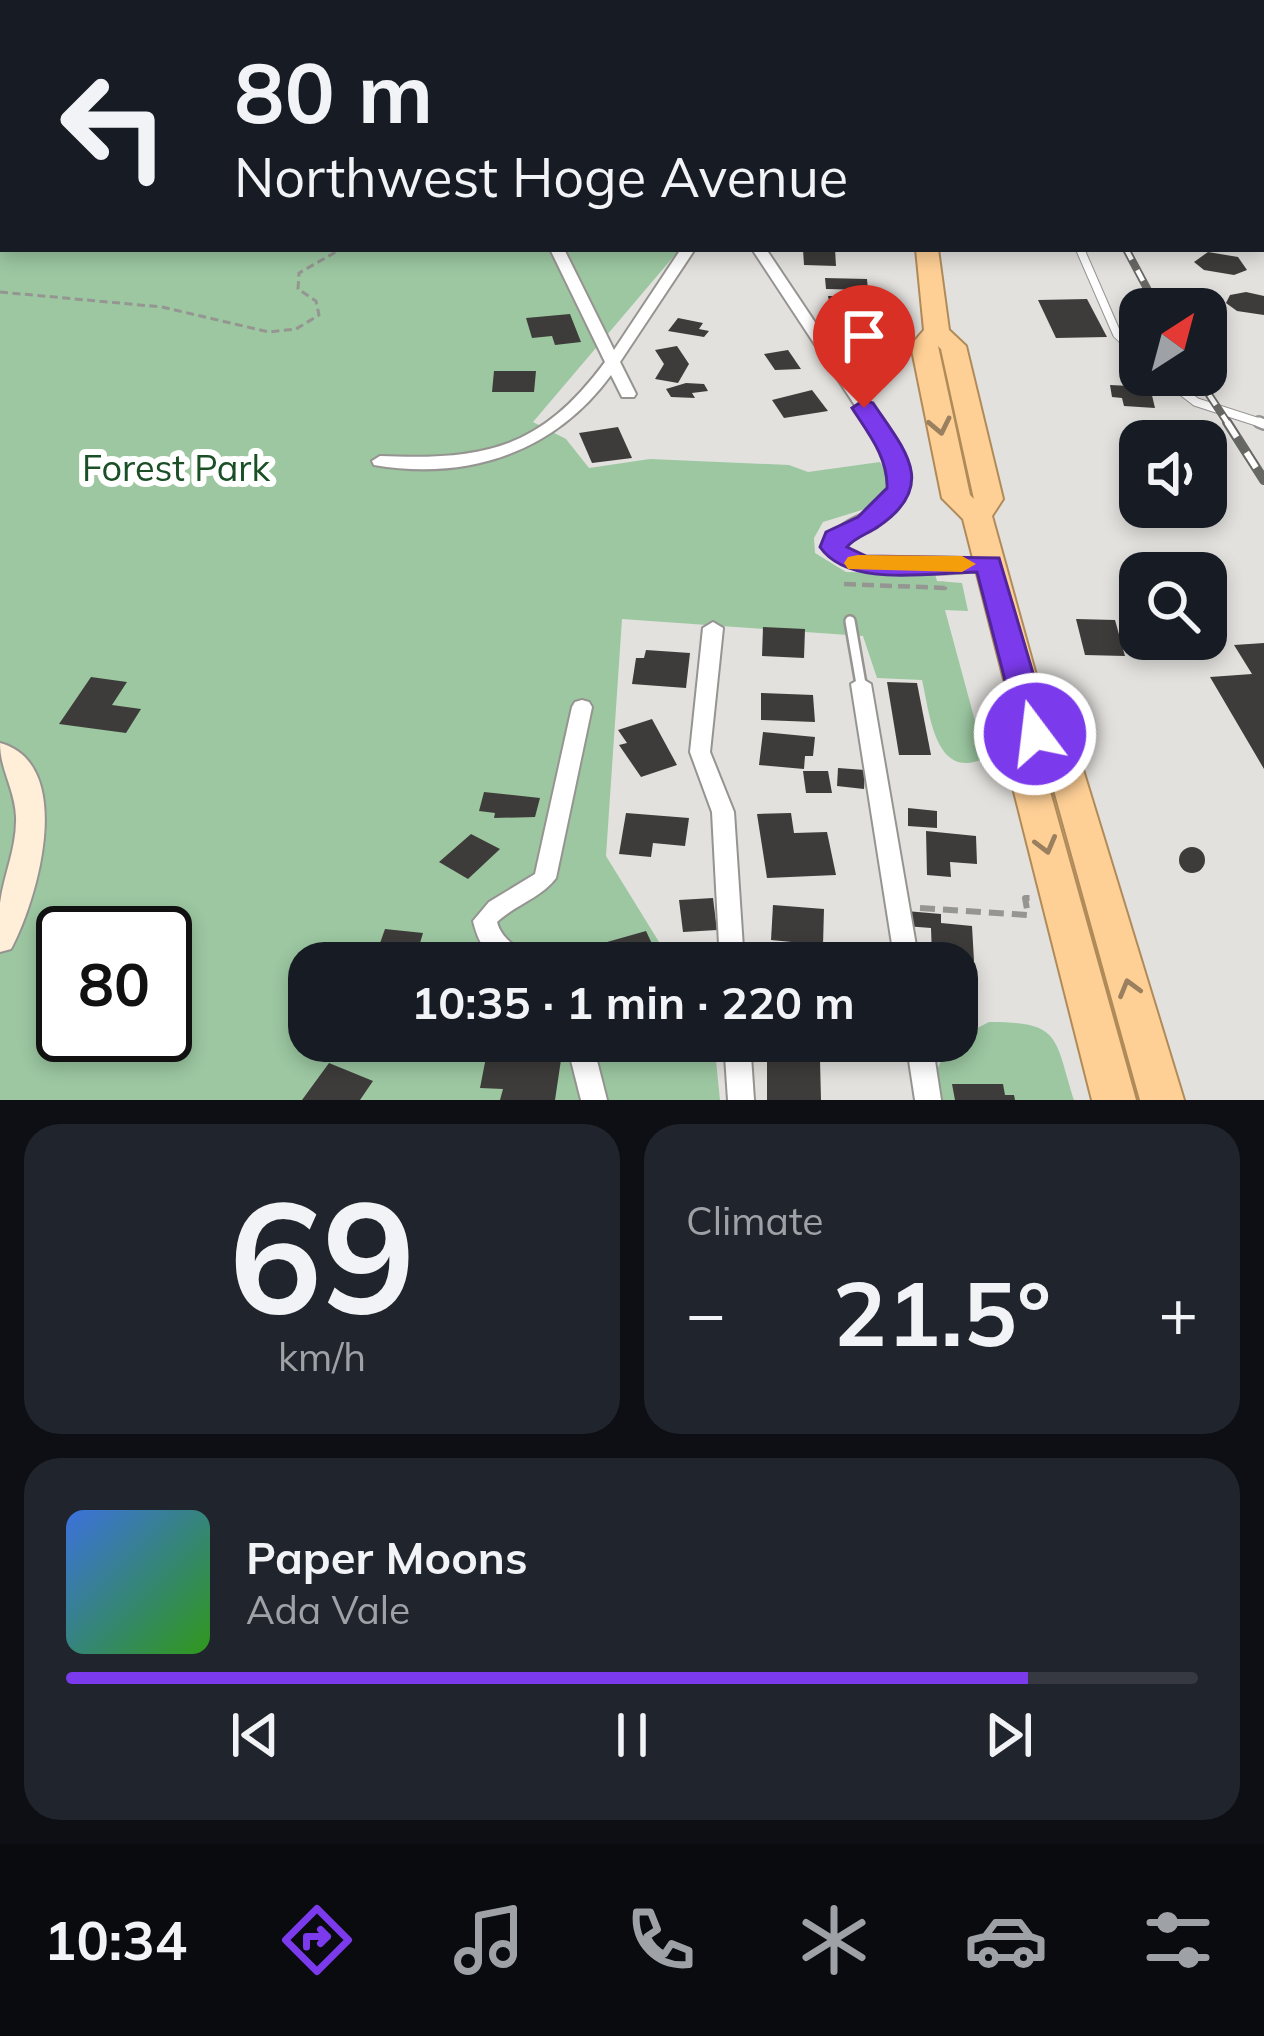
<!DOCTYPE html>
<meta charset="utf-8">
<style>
body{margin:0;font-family:Mulish,sans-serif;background:#20242c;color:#f1f3f6;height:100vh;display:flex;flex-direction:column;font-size:45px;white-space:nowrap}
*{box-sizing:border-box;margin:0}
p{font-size:39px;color:#9ea1a6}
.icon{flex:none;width:66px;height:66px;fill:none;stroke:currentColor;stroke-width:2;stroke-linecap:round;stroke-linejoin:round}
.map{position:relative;height:1100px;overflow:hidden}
.panel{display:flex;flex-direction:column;gap:24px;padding:24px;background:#0d0f14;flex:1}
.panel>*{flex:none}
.hud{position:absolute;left:0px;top:0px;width:1266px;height:252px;box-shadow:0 6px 18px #0003;background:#171b24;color:#f1f3f6;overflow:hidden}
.needle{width:78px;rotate:36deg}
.controls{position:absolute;left:1119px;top:288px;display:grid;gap:24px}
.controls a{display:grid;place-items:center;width:108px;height:108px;border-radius:24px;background:#171b24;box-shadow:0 6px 18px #0003;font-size:60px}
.speed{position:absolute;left:36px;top:906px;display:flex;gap:24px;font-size:60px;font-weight:700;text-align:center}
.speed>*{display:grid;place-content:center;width:156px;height:156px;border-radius:50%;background:#171b24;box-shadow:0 6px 18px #0003;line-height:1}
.speed .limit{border:6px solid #111;border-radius:18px;background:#fff;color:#111}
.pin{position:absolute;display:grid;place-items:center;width:102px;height:102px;color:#fff;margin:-123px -51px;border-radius:50% 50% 50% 0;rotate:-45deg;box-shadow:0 0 12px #0007}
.pin .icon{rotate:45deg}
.me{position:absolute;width:132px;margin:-66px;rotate:345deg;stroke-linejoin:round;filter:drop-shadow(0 0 9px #0008)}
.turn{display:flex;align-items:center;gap:42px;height:252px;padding:0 36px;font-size:54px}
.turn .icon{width:156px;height:156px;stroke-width:2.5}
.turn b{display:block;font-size:84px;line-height:102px}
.big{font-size:90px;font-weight:700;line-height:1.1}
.panel .widget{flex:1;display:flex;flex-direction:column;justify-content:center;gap:18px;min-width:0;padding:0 42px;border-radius:36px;background:#20242c}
.panel .dial{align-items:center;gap:0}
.dial b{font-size:156px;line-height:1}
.song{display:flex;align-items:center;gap:36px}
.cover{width:144px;height:144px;border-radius:18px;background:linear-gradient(135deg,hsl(220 70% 55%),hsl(110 70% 35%))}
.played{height:12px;border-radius:6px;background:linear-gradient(90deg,#7c3aed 85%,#363941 85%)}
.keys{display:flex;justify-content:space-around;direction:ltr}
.heat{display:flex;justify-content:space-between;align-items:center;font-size:66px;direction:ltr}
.panel .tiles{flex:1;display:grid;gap:24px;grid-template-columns:1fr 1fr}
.widget:last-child{grid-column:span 2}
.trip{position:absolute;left:288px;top:942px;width:690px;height:120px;border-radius:36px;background:#171b24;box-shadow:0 6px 18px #0003;font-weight:700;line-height:120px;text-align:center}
.dock{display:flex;height:192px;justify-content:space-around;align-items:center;background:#090b0e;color:#9ea1a6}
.dock .icon{width:84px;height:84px}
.dock .active{color:#7c3aed}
.dock b{font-size:54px;color:#f1f3f6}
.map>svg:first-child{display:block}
.green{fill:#9cc7a1;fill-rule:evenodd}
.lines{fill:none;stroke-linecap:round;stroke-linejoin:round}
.stream{stroke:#2bbdc7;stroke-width:4.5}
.building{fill:#3e3c3a}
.service-far1-casing{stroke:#959491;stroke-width:10}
.service-casing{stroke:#959491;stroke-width:14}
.minor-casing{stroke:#959491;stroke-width:4}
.secondary-casing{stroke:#959491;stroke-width:4}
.trunk-casing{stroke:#b08b5a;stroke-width:4}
.path-far2{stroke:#959592;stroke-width:3;stroke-dasharray:8 4.5;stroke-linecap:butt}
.path-far1{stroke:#959592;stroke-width:4.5;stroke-dasharray:12 6;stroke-linecap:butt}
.path{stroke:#959592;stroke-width:6;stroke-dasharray:15 8;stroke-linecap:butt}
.service-far1{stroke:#fff;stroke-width:8}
.service{stroke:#fff;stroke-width:9}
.minor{fill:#fff;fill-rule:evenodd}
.secondary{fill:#ffeed8;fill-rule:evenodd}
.trunk{fill:#ffd096;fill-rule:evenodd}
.rail-far1-casing{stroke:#676764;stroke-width:8}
.rail-casing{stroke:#676764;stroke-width:10}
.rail-far1{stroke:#fff;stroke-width:4.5;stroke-dasharray:12;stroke-linecap:butt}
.rail{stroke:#fff;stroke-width:6;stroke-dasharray:18;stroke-linecap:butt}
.oneway{stroke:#9a805f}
.route{fill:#7c3aed;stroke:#51269a;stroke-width:3}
.slow{fill:#f59e0b}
.labels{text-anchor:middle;stroke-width:12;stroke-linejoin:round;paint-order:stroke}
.park-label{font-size:36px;fill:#1b4f26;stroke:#fff}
</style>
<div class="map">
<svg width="1264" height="1100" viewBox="0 0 1264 1100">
<rect width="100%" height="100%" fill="#e2e1de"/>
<g class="green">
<path d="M0 0H896L3 3V249H680L533 422 566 439 589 468 650 459 789 465 808 472 880 462 887 474 884 494 865 509 823 522 814 538 815 553 846 572 935 574 937 581 962 583 968 611 945 610 985 758C935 782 930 714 922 680L877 678 863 636 622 619 606 856 672 963H309V1041H714L720 1100H0ZM63 933H165V1035H63Z"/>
<path d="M989 1022C1062 1022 1054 1037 1074 1100H923L950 1042Z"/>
</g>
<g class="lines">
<g class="stream">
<polyline points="657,0 691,3"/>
<polyline points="768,3 788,3"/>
</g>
</g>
<g class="building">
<polygon points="803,249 835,249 836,266 804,265"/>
<polygon points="1208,252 1238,257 1247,270 1234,275 1204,270 1194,262"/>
<polygon points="825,278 867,279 868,290 826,289"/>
<polygon points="1246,292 1264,296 1264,315 1237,311 1226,303 1230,295"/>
<polygon points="828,296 865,296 874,310 831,310"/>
<polygon points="1087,299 1107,337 1056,338 1038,300"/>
<polygon points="570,314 581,342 555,345 552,336 532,338 526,318"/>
<polygon points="678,318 703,323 699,329 709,331 704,337 668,331"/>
<polygon points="839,320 862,320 864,337 841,337"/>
<polygon points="677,346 689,364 678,383 655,379 664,364 655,350"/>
<polygon points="788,350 801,369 775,370 764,354"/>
<polygon points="858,352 884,352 894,356 896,363 861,366"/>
<polygon points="494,371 536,371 534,392 492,392"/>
<polygon points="686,383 704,384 708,391 692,393 695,398 671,397 666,389"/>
<polygon points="1110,385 1150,387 1155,408 1124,406 1122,398 1112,397"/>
<polygon points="812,390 828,411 784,418 772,400"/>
<polygon points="618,427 632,458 592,463 579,433"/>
<polygon points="1076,619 1115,620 1125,656 1085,655"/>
<polygon points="763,627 805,629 804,658 762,656"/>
<polygon points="1264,643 1264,769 1210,677 1252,674 1234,645"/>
<polygon points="646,650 690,653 686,688 632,684 636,658 644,658"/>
<polygon points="91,677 127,682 112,705 141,709 126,733 59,724"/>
<polygon points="887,682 917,683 931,755 899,755"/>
<polygon points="761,693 813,695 815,722 761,720"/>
<polygon points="652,719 677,765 641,777 619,745 627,743 618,730"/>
<polygon points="763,732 815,737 813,756 805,756 804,769 759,765"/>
<polygon points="838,768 865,770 864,789 837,786"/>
<polygon points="803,771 828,771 832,793 806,793"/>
<polygon points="484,792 540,798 535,817 494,818 495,813 479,811"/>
<polygon points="908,808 937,811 937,828 908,826"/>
<polygon points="626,813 689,818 685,846 653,843 651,857 619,854"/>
<polygon points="791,813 794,833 827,832 836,875 767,878 757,814"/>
<polygon points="926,831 976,836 977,864 950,862 951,877 927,875"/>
<polygon points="471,834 500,849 468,879 439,862"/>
<circle cx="1192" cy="860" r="13"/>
<polygon points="713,898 717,930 683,932 679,900"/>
<polygon points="773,905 824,909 823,945 771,940"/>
<polygon points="906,911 941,914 941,923 972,926 974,961 932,956 931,928 905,926"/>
<polygon points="385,929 423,933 414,963 373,963"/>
<polygon points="646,931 661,963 609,963 600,944"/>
<polygon points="488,1047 562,1053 555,1100 500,1100 503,1089 480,1088"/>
<polygon points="767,1058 820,1060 821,1100 767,1100"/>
<polygon points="329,1063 373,1081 360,1100 302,1100"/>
<polygon points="952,1084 1003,1084 1005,1095 1014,1095 1015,1100 955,1100"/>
</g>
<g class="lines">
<g class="service-far1-casing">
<g id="service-far1">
<polyline points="1080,249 1117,334 1140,356"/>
<polyline points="1161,375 1196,402 1264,424"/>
</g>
</g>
<g class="service-casing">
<g id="service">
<polyline points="1259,422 1264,424"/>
<polyline points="850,621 861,684"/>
</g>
</g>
<g class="minor-casing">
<g id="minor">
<path d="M550 249H564L614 350 681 249H695L620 362 636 394 634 397H622L611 375C554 453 467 481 374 465L372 461 380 456C484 460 540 450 605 362Z"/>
<path d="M752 249H766L899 448C924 538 868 501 843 546 876 571 948 560 989 559L995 560 998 564 995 568C951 576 857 581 824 547 852 494 905 533 883 448Z"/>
<polygon points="713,622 723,628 710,752 734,812 744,963 720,963 712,812 690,752 703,628"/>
<polygon points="861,678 871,684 919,963 895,963 851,684"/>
<path d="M582 700 589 702 592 707 556 878C541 898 515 905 497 922 502 942 521 946 530 963 495 963 482 957 473 921L489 902 535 874 572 707 575 702Z"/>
<polygon points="566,1041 592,1041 607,1100 581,1100"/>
<polygon points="724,1041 750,1041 754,1100 728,1100"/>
<polygon points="906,1041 932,1041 941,1100 915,1100"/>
</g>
</g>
<g class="secondary-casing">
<path id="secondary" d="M0 743C77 764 37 901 11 949L0 952C0 936 0 919 0 903 4 874 17 847 16 817 15 789 0 770 0 743Z"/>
</g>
<g class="trunk-casing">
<g id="trunk">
<rect x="917" y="0" width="16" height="3"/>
<path d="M916 249H938L949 330 966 346 1003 499 992 516 1051 729 1080 760 1184 1100H1140L1047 765 1041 759 1136 1100H1092L1006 760 1018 734 963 519 942 498 911 345 924 330ZM938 346 941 349 974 499 970 495Z"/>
</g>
</g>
<g class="path-far2">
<polyline points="676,0 707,3"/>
<polyline points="780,0 816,3"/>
<polyline points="738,3 764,0"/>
<polyline points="889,3 899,0"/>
<polyline points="0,292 162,307 269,332 296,329 319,315 316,301 298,289 299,273 341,249"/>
</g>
<polyline class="path-far1" points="844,584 945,588 944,581"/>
<polyline class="path" points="920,908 1028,915 1025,898 1031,898"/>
<use href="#service-far1" class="service-far1"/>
<use href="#service" class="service"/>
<use href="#minor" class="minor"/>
<use href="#secondary" class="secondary"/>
<use href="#trunk" class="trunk"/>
<g class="rail-far1-casing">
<g id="rail-far1">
<polyline points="1126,249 1158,309"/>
<polyline points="1196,375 1229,425"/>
</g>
</g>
<g class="rail-casing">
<polyline id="rail" points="1227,422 1264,480"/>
</g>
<use href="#rail-far1" class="rail-far1"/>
<use href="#rail" class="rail"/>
</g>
<defs><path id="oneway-chevron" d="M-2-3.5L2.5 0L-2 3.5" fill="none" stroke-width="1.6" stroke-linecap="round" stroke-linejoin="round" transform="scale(3)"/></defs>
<g class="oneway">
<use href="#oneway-chevron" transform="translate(940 426) rotate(78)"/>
<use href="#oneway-chevron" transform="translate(1046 845) rotate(75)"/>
<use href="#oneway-chevron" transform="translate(1129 988) rotate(-106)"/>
</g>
<path class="route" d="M864 400 873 403C904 449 939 485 879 526 868 534 855 537 847 547L866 556 999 558 1051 734 1046 741H1024L1019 734 977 572C932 572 849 589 820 547L826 532 858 517 887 488C888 457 868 433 852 408Z"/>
<polygon class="slow" points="858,555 962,556 976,564 962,572 848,569 844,563 848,557"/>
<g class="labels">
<g class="park-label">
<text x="176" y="481">Forest Park</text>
</g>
</g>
</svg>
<div class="controls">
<a><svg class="needle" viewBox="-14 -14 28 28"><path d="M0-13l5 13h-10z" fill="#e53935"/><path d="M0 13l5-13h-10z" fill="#9ea1a6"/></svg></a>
<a><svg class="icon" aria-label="sound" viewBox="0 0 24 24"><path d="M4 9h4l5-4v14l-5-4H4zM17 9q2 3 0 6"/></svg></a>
<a><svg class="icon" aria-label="search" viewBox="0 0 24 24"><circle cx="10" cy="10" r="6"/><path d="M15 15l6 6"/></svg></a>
</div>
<div class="speed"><div class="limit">80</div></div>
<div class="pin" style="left:864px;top:408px;background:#d93025"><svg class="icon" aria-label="arrive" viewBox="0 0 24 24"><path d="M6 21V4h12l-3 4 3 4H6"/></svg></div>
<svg class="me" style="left:1035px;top:734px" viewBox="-20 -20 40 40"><circle r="17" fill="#7c3aed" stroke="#fff" stroke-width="3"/><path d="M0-11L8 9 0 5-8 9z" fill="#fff"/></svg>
<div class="trip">10:35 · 1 min · 220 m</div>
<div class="hud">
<div class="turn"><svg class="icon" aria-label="left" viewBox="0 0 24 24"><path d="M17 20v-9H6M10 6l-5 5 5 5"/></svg><div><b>80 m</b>Northwest Hoge Avenue</div></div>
</div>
</div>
<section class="panel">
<div class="tiles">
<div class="widget dial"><b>69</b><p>km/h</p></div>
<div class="widget"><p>Climate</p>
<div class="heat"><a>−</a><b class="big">21.5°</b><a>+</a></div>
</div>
<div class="widget">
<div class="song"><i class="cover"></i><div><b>Paper Moons</b><p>Ada Vale</p></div></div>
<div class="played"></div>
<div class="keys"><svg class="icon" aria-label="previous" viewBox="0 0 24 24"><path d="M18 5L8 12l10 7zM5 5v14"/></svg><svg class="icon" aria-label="pause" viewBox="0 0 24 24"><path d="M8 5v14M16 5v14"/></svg><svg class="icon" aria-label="next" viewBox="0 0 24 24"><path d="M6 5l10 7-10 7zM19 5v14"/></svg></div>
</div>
</div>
</section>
<nav class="dock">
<b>10:34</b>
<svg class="icon active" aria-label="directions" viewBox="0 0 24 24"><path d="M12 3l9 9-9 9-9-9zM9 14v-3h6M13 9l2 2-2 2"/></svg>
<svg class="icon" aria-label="music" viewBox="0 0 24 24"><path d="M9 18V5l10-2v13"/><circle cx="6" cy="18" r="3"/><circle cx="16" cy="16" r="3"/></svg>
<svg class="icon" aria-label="phone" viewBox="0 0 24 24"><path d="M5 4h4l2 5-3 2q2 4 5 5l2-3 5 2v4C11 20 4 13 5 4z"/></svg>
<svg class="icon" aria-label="climate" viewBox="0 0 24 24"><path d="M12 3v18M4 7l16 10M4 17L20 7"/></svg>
<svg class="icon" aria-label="car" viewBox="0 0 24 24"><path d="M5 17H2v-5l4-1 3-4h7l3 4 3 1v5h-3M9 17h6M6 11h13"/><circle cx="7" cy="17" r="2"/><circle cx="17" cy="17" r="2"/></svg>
<svg class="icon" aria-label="filters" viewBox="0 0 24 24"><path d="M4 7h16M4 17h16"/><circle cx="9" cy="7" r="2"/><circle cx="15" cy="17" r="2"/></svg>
</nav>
